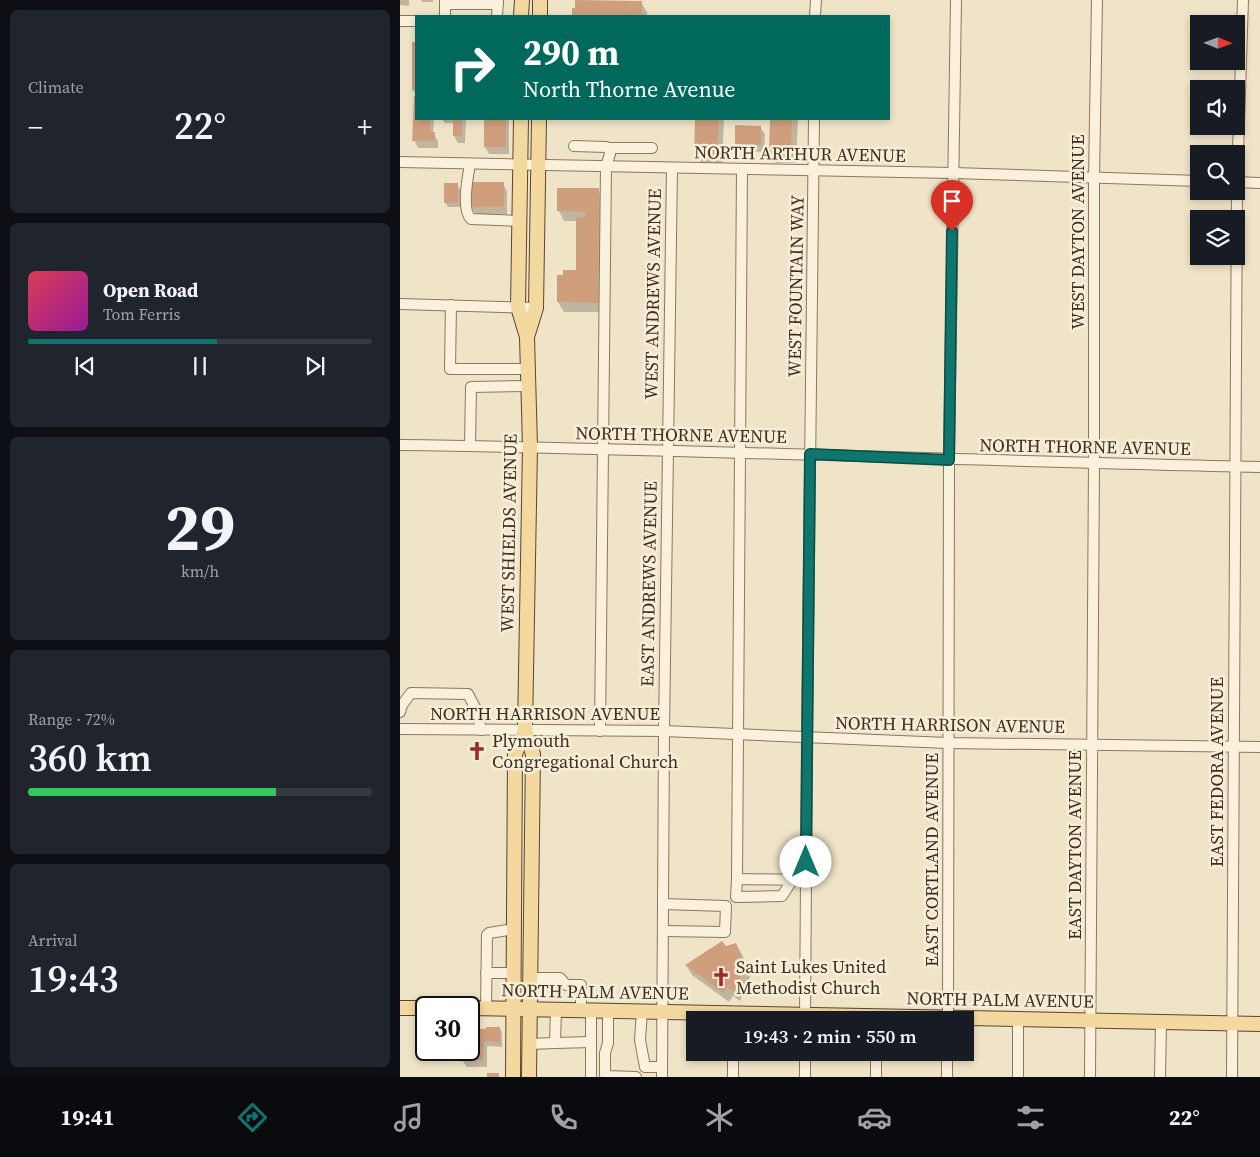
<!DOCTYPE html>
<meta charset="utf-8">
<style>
body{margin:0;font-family:"Source Serif 4",serif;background:#20242c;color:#f1f3f6;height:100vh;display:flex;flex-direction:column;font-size:19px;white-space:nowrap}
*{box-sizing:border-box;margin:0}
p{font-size:16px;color:#9ea1a6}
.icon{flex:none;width:28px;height:28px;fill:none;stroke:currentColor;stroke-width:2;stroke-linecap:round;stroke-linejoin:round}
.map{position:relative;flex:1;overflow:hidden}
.side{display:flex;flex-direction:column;gap:10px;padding:10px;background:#0d0f14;width:400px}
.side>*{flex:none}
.guide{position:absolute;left:15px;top:15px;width:475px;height:105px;border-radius:0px;box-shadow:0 2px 8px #0003;background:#00695c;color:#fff;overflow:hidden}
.needle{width:32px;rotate:91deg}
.fabs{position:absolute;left:790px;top:15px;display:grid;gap:10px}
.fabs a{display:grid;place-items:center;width:55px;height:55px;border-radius:0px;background:#171b24;box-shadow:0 2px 8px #0003;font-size:25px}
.speed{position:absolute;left:15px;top:996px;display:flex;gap:10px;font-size:25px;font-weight:700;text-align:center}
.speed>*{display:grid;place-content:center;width:65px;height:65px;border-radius:50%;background:#171b24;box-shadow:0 2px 8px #0003;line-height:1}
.speed .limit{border:2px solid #111;border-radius:8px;background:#fff;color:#111}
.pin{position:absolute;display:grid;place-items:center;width:42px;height:42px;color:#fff;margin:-51px -21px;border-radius:50% 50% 50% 0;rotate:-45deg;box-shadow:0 0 5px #0007}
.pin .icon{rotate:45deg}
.me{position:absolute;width:55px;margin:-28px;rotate:0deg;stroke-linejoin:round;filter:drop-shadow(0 0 4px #0008)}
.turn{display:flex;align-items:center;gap:18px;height:105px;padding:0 25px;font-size:22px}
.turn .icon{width:65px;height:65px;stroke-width:2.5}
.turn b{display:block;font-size:35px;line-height:42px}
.big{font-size:38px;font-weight:600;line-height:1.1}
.side .card{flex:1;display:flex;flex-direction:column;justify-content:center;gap:8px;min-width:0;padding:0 18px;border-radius:8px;background:#20242c}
.side .dial{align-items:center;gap:0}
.dial b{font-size:65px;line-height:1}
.song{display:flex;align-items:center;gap:15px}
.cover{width:60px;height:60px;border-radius:8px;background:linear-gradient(135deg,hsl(350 70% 55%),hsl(300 70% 35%))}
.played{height:5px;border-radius:2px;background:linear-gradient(90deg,#0f766e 55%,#363941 55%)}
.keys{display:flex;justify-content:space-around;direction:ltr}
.heat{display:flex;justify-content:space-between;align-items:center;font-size:28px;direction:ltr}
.charge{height:8px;border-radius:4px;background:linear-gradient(90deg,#34c759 72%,#363941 0)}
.trip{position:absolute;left:286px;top:1011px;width:288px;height:50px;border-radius:0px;background:#171b24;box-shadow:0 2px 8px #0003;font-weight:600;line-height:50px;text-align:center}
.tab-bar{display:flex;height:80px;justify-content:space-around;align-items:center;background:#090b0e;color:#9ea1a6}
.tab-bar .icon{width:35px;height:35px}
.tab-bar .selected{color:#0f766e}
.tab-bar b{font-size:22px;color:#f1f3f6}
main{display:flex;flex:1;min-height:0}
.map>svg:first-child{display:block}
.shadow{fill:#0003}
.building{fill:#cf9f7d}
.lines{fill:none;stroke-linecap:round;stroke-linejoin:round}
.minor-casing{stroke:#8d765c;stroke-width:12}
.major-casing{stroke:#5b4430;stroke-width:16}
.minor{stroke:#faf1dc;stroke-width:10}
.major{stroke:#f3d9a0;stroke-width:14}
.route-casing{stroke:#0a4d48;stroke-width:12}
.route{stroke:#0f766e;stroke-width:9}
.labels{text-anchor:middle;stroke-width:5;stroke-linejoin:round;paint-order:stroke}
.street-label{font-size:18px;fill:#3d2e20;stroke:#f7eed8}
.poi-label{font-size:18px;fill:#3d2e20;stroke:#f7eed8;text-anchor:start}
</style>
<main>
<section class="side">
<div class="card"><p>Climate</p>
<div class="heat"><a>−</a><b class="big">22°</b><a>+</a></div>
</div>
<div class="card">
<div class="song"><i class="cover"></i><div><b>Open Road</b><p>Tom Ferris</p></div></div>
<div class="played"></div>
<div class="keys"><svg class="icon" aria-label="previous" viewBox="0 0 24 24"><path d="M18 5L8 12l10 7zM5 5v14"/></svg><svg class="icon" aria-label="pause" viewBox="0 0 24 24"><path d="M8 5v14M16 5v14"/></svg><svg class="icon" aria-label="next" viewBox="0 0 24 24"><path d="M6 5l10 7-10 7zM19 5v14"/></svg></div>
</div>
<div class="card dial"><b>29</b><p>km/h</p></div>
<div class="card"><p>Range · 72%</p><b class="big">360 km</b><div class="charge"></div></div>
<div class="card"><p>Arrival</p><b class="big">19:43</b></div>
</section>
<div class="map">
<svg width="860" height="1077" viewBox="0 0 860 1077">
<rect width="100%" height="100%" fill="#f0e4c8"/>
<g class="shadow">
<polygon points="0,0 9,0 9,6 0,5"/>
<polygon points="21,0 33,0 33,2 22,2"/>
<polygon points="241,2 247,12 247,16 173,16 173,9"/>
<polygon points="13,43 16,43 16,95 13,90"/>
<polygon points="15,97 16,119 34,119 33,133 38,141 38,148 18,148 14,140"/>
<polygon points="42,119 66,119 65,143 58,143 54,136 54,123 45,123"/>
<polygon points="85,119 109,119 109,154 89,154 85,147"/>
<polygon points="296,119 324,119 322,163 301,162 295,152"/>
<polygon points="371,119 398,119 396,163 376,163 370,153"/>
<polygon points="336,127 360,127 365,134 364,152 340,151 336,144"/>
<polygon points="103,184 107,191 107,214 75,214 71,206"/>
<polygon points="57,185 60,189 60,207 48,207 45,202"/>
<polygon points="198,190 204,200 203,312 164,312 158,302 177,271 178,221 164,221 159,211"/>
<polygon points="336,944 342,954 350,977 340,1001 333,996 329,1002 292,975 286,965"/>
<polygon points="100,1028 102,1033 102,1047 87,1046 87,1067 67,1067 62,1060 63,1050 69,1050 69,1030"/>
</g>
<g class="building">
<polygon points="175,0 242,1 242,15 231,14 231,16 172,16 172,8 175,8"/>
<rect x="12" y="42" width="4" height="48"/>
<polygon points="14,96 16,96 16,119 30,119 30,132 35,132 34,141 12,141"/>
<rect x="53" y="119" width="9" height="17"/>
<rect x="84" y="119" width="22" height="28"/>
<polygon points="295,119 319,119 317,153 294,152"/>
<polygon points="370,119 392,119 391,154 369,153"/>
<polygon points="335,125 361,126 361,145 335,144"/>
<polygon points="70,182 104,182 104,207 69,207"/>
<rect x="44" y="183" width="14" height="20"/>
<polygon points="157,188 199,188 198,303 157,302 157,275 163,275 163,270 176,270 176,217 185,217 185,212 157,211"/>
<polygon points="322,941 326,946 336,943 345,967 334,992 327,987 323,993 285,965"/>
<polygon points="86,1027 100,1027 100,1043 84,1041 83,1060 61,1060 61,1050 69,1050 69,1028 86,1029"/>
<rect x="87" y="1073" width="12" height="4"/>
</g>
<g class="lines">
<g class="minor-casing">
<g id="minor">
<polyline points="45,0 45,16"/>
<polyline points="45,4 98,4"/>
<polyline points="97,16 98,0"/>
<polyline points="415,16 416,0"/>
<polyline points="0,21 16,21"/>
<polyline points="174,146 206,147 209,148 210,154 206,166 200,731"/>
<polyline points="209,148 252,148"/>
<polyline points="0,162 553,173 799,181"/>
<path d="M70 164C68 176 61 210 71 219L120 221"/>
<polyline points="836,182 860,183"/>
<polyline points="0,304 136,308"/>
<polyline points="51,305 50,369 128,369"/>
<path d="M0 445C287 449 573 461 860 467"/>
<polyline points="70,446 71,387 128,386"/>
<polyline points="0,712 2,705 11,693 68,694 77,711 81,730"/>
<polyline points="0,729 264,731 548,743 860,747"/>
<polyline points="337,879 342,169"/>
<polyline points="393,879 382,896 336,897 337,879 406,880"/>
<polyline points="263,931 325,932 326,906 263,904"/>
<polyline points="86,973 113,973"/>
<polyline points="130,978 160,978 166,985 181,985 181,1010"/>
<polyline points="86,1008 87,935 89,933 114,929"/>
<polyline points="156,1010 155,1043 191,1042"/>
<polyline points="191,1010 191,1077"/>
<polyline points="208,1010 208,1043 205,1053 205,1075 206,1076 236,1077"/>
<polyline points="242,1011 240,1040 245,1067 262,1067"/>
<polyline points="405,1020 407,737 414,119"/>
<polyline points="548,1020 549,460 556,0"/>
<polyline points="130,1044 155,1043"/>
<polyline points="262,1077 264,731 272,168"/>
<polyline points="333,1077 333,1052"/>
<polyline points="405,1077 405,1052"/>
<polyline points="476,1077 476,1052"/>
<polyline points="547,1077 547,1052"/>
<polyline points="618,1077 618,1020"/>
<polyline points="690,1077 694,464 694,179 697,0"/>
<polyline points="760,1077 761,1022"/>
<polyline points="832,1077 837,182 843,0"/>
</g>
</g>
<g class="major-casing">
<g id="major">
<polyline points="121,16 122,0"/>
<polyline points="140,16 140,0"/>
<polyline points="121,119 118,307 127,337 130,447 125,730 133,754 129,1077"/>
<polyline points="127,337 136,308 139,119"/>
<polyline points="0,1008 26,1008"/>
<polyline points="69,1008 860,1024"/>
<polyline points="113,1077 115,754 125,730"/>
</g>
</g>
<use href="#minor" class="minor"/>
<use href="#major" class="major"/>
</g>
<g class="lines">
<g class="route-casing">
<polyline id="route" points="406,862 410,454 549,460 552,231"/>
</g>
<use href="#route" class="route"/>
</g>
<defs>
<g id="church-bare" transform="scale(1.5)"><path d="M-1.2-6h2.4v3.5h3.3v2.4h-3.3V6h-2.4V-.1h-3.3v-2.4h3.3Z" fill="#9e2a2b" stroke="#f7eed8" stroke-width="2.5" paint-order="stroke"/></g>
</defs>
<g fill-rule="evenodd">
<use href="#church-bare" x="77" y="751"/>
<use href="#church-bare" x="321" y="977"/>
</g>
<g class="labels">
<g class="street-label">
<text transform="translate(400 154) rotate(1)" y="6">NORTH ARTHUR AVENUE</text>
<text transform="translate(678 232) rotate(-90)" y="6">WEST DAYTON AVENUE</text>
<text transform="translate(396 286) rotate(-89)" y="6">WEST FOUNTAIN WAY</text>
<text transform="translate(253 294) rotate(-89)" y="6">WEST ANDREWS AVENUE</text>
<text transform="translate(281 435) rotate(1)" y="6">NORTH THORNE AVENUE</text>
<text transform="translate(685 447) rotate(1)" y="6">NORTH THORNE AVENUE</text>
<text transform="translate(109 533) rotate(-89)" y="6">WEST SHIELDS AVENUE</text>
<text transform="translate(249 584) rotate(-89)" y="6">EAST ANDREWS AVENUE</text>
<text x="145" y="720">NORTH HARRISON AVENUE</text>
<text transform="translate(550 725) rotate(1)" y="6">NORTH HARRISON AVENUE</text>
<text transform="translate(817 772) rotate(-90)" y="6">EAST FEDORA AVENUE</text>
<text transform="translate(675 845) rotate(-90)" y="6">EAST DAYTON AVENUE</text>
<text transform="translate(532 860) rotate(-90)" y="6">EAST CORTLAND AVENUE</text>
<text transform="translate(195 992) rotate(1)" y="6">NORTH PALM AVENUE</text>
<text transform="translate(600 1000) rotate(1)" y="6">NORTH PALM AVENUE</text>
</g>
<g class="poi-label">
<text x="92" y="747">Plymouth<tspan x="92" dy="21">Congregational Church</tspan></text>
<text x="336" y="973">Saint Lukes United<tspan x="336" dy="21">Methodist Church</tspan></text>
</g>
</g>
</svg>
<div class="fabs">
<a><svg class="needle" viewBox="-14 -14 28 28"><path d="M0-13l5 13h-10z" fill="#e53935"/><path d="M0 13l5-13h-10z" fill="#9ea1a6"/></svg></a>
<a><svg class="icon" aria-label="sound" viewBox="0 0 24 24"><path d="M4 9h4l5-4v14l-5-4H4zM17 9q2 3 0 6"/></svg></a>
<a><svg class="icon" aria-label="search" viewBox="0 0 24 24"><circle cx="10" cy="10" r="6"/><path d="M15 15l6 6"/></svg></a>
<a><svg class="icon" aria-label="layers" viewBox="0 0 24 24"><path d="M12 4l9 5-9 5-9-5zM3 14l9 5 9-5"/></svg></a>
</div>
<div class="speed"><div class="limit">30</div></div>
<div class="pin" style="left:552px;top:231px;background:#d93025"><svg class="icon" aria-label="arrive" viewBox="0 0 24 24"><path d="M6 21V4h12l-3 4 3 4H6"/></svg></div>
<svg class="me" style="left:406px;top:862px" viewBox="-20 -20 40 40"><circle r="19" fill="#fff"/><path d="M0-13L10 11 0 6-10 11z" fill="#0f766e"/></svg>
<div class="trip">19:43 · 2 min · 550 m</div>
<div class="guide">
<div class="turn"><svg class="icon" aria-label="right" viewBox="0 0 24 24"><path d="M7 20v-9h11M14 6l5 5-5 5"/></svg><div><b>290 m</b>North Thorne Avenue</div></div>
</div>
</div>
</main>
<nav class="tab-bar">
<b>19:41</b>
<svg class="icon selected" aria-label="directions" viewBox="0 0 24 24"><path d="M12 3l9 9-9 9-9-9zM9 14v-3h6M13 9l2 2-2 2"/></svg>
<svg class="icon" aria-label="music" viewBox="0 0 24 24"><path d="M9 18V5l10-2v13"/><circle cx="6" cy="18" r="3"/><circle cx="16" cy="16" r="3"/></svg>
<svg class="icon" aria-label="phone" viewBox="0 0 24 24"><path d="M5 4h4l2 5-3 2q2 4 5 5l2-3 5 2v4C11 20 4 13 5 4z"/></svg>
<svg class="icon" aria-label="climate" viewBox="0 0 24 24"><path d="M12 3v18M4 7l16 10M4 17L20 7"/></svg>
<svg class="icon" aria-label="car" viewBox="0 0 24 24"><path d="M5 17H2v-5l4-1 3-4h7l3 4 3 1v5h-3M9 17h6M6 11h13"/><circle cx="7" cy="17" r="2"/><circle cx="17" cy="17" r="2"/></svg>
<svg class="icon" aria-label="filters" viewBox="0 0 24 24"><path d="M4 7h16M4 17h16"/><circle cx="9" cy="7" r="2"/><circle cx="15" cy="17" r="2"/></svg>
<b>22°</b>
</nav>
